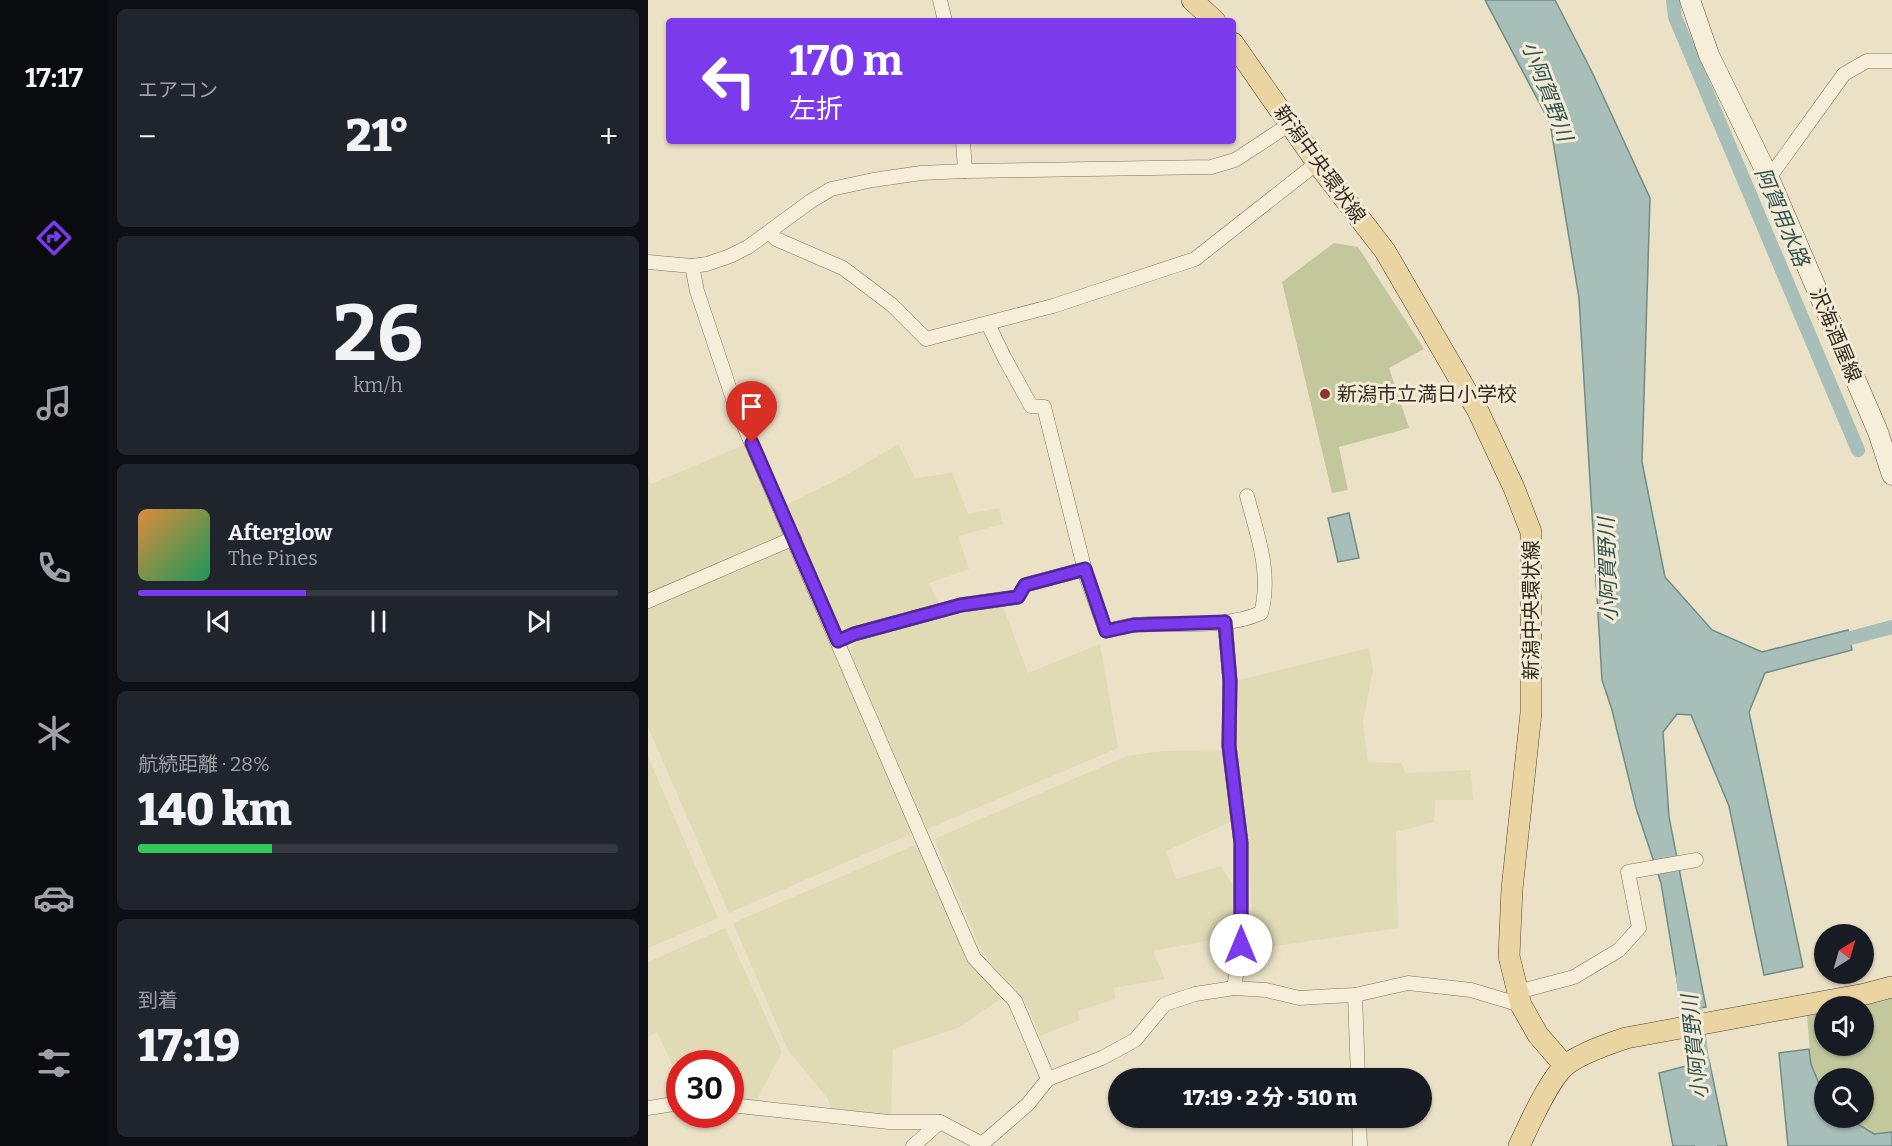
<!DOCTYPE html>
<html lang="ja">
<meta charset="utf-8">
<style>
body{margin:0;font-family:Bitter,"Noto Sans JP",serif;background:#20242c;color:#f1f3f6;height:100vh;display:flex;flex-direction:column;font-size:22px;white-space:nowrap}
*{box-sizing:border-box;margin:0}
p{font-size:20px;color:#9ea1a6}
.icon{flex:none;width:33px;height:33px;fill:none;stroke:currentColor;stroke-width:2;stroke-linecap:round;stroke-linejoin:round}
.map{position:relative;flex:1;overflow:hidden}
.side{display:flex;flex-direction:column;gap:9px;padding:9px;background:#0d0f14;width:540px}
.side>*{flex:none}
.banner{position:absolute;left:18px;top:18px;width:570px;height:126px;border-radius:6px;box-shadow:0 2px 4px #0004;background:#7c3aed;color:#fff;overflow:hidden}
.needle{width:39px;rotate:37deg}
.tools{position:absolute;left:1166px;top:924px;display:grid;gap:12px}
.tools a{display:grid;place-items:center;width:60px;height:60px;border-radius:50%;background:#171b24;box-shadow:0 2px 4px #0004;font-size:30px}
.speed{position:absolute;left:18px;top:1050px;display:flex;gap:12px;font-size:30px;font-weight:700;text-align:center}
.speed>*{display:grid;place-content:center;width:78px;height:78px;border-radius:50%;background:#171b24;box-shadow:0 2px 4px #0004;line-height:1}
.speed .limit{border:9px solid #d22;background:#fff;color:#111}
.pin{position:absolute;display:grid;place-items:center;width:51px;height:51px;color:#fff;margin:-62px -26px;border-radius:50% 50% 50% 0;rotate:-45deg;box-shadow:0 0 6px #0007}
.pin .icon{rotate:45deg}
.me{position:absolute;width:66px;margin:-33px;rotate:0deg;stroke-linejoin:round;filter:drop-shadow(0 0 4px #0008)}
.turn{display:flex;align-items:center;gap:21px;height:126px;padding:0 24px;font-size:27px}
.turn .icon{width:78px;height:78px;stroke-width:2.5}
.turn b{display:block;font-size:42px;line-height:51px}
.big{font-size:45px;font-weight:800;line-height:1.1}
.side .widget{flex:1;display:flex;flex-direction:column;justify-content:center;gap:9px;min-width:0;padding:0 21px;border-radius:9px;background:#20242c}
.side .dial{align-items:center;gap:0}
.dial b{font-size:78px;line-height:1}
.song{display:flex;align-items:center;gap:18px}
.cover{width:72px;height:72px;border-radius:9px;background:linear-gradient(135deg,hsl(30 70% 55%),hsl(150 70% 35%))}
.played{height:6px;border-radius:3px;background:linear-gradient(90deg,#7c3aed 35%,#363941 35%)}
.keys{display:flex;justify-content:space-around;direction:ltr}
.heat{display:flex;justify-content:space-between;align-items:center;font-size:33px;direction:ltr}
.charge{height:9px;border-radius:4px;background:linear-gradient(90deg,#34c759 28%,#363941 0)}
.trip{position:absolute;left:460px;top:1068px;width:324px;height:60px;border-radius:30px;background:#171b24;box-shadow:0 2px 4px #0004;font-weight:800;line-height:60px;text-align:center}
main{display:flex;flex:1;min-height:0}
.tabs{display:flex;flex-direction:column;width:108px;justify-content:space-around;align-items:center;background:#090b0e;color:#9ea1a6}
.tabs .icon{width:42px;height:42px}
.tabs .active{color:#7c3aed}
.tabs b{font-size:27px;color:#f1f3f6}
.map>svg:first-child{display:block}
.farmland{fill:#e0dab5}
.green{fill:#c2c89b}
.water{fill:#a8bfb9;stroke:#6f8d86;stroke-width:1.5}
.lines{fill:none;stroke-linecap:round;stroke-linejoin:round}
.canal{stroke:#a8bfb9;stroke-width:14}
.river{stroke:#a8bfb9;stroke-width:22}
.minor-casing{stroke:#85735e;stroke-width:15}
.secondary-casing{stroke:#675541;stroke-width:21}
.primary-casing{stroke:#534231;stroke-width:22}
.minor{stroke:#f6eed9;stroke-width:14}
.secondary{stroke:#f6eed9;stroke-width:20}
.primary{stroke:#ead5a2;stroke-width:21}
.route-casing{stroke:#51269a;stroke-width:15}
.route{stroke:#7c3aed;stroke-width:10}
.poi-dot{fill:#8f3433;stroke:#f3ebd6;stroke-width:2}
.labels{text-anchor:middle;stroke-width:6;stroke-linejoin:round;paint-order:stroke}
.street-label{font-size:20px;fill:#362b20;stroke:#f3ebd6}
.poi-label{font-size:20px;fill:#362b20;stroke:#f3ebd6;text-anchor:start}
.water-label{font-size:21px;font-style:italic;fill:#315553;stroke:#f3ebd6}
</style>
<main>
<nav class="tabs">
<b>17:17</b>
<svg class="icon active" aria-label="directions" viewBox="0 0 24 24"><path d="M12 3l9 9-9 9-9-9zM9 14v-3h6M13 9l2 2-2 2"/></svg>
<svg class="icon" aria-label="music" viewBox="0 0 24 24"><path d="M9 18V5l10-2v13"/><circle cx="6" cy="18" r="3"/><circle cx="16" cy="16" r="3"/></svg>
<svg class="icon" aria-label="phone" viewBox="0 0 24 24"><path d="M5 4h4l2 5-3 2q2 4 5 5l2-3 5 2v4C11 20 4 13 5 4z"/></svg>
<svg class="icon" aria-label="climate" viewBox="0 0 24 24"><path d="M12 3v18M4 7l16 10M4 17L20 7"/></svg>
<svg class="icon" aria-label="car" viewBox="0 0 24 24"><path d="M5 17H2v-5l4-1 3-4h7l3 4 3 1v5h-3M9 17h6M6 11h13"/><circle cx="7" cy="17" r="2"/><circle cx="17" cy="17" r="2"/></svg>
<svg class="icon" aria-label="filters" viewBox="0 0 24 24"><path d="M4 7h16M4 17h16"/><circle cx="9" cy="7" r="2"/><circle cx="15" cy="17" r="2"/></svg>
</nav>
<section class="side">
<div class="widget"><p>エアコン</p>
<div class="heat"><a>−</a><b class="big">21°</b><a>+</a></div>
</div>
<div class="widget dial"><b>26</b><p>km/h</p></div>
<div class="widget">
<div class="song"><i class="cover"></i><div><b>Afterglow</b><p>The Pines</p></div></div>
<div class="played"></div>
<div class="keys"><svg class="icon" aria-label="previous" viewBox="0 0 24 24"><path d="M18 5L8 12l10 7zM5 5v14"/></svg><svg class="icon" aria-label="pause" viewBox="0 0 24 24"><path d="M8 5v14M16 5v14"/></svg><svg class="icon" aria-label="next" viewBox="0 0 24 24"><path d="M6 5l10 7-10 7zM19 5v14"/></svg></div>
</div>
<div class="widget"><p>航続距離 · 28%</p><b class="big">140 km</b><div class="charge"></div></div>
<div class="widget"><p>到着</p><b class="big">17:19</b></div>
</section>
<div class="map">
<svg width="1244" height="1146" viewBox="0 0 1244 1146">
<rect width="100%" height="100%" fill="#ebe1c7"/>
<g class="farmland">
<polygon points="250,444 267,478 304,473 320,514 351,508 355,524 310,536 321,569 281,583 293,608 204,632 188,622 138,505 195,477"/>
<polygon points="96,445 135,536 0,594 0,478 3,484"/>
<polygon points="142,543 265,833 81,913 0,727 0,607"/>
<polygon points="354,604 380,673 452,644 470,748 279,829 202,652 208,640"/>
<polygon points="721,648 725,670 715,721 720,762 753,763 758,773 823,770 825,800 787,800 786,822 748,832 750,928 606,949 601,863 587,744 587,681"/>
<polygon points="575,750 583,822 518,851 528,879 573,866 586,887 589,919 579,937 505,951 517,979 466,988 467,999 430,1011 432,1020 392,1036 379,1005 369,991 346,967 331,945 286,839 479,756 516,751"/>
<polygon points="0,757 70,918 0,948"/>
<polygon points="272,843 355,997 310,1028 245,1049 243,1116 187,1121 180,1099 140,1050 85,923"/>
<polygon points="77,928 134,1052 101,1115 83,1112 82,1064 32,1064 31,1079 9,1032 0,1037 0,962"/>
</g>
<g class="green">
<polygon points="686,243 710,247 776,349 741,368 761,428 691,447 700,490 684,493 634,282"/>
<polygon points="1244,995 1244,1132 1226,1134 1200,1118 1215,1118 1215,1078 1176,1078 1176,1096 1163,1064 1159,1014 1176,1011 1176,1046 1215,1046 1215,1006 1205,1006 1222,1004"/>
</g>
<g class="water">
<polygon points="837,0 907,0 944,72 1002,198 994,462 1017,577 1064,630 1114,652 1200,630 1204,650 1117,673 1101,712 1155,967 1116,975 1081,806 1043,715 1029,714 1015,732 1021,817 1058,1007 1034,1010 1013,883 988,808 964,710 954,680 931,298 902,123"/>
<polygon points="701,513 711,558 690,562 680,518"/>
<polygon points="1161,1049 1163,1064 1176,1096 1176,1118 1200,1118 1226,1134 1244,1132 1244,1146 1140,1146 1131,1053"/>
<polygon points="1061,1060 1079,1146 1025,1146 1011,1073"/>
</g>
<g class="lines">
<g class="canal">
<polyline points="1025,0 1027,17 1210,450"/>
<polyline points="1184,643 1244,627"/>
</g>
<polyline class="river" points="1039,978 1053,1080 1058,1146"/>
<g class="minor-casing">
<g id="minor">
<polyline points="292,0 297,21"/>
<polyline points="315,141 317,171"/>
<polyline points="1121,178 1196,74 1219,61 1244,61"/>
<polyline points="121,232 128,239 195,268 244,305 278,339 405,306 547,259 669,163"/>
<polyline points="0,262 44,266 59,264 82,256 100,247 163,201 183,189 225,180 273,173 317,171 563,167 587,160 642,124"/>
<polyline points="44,266 49,291 87,405 311,924 326,958 367,1001 400,1079"/>
<path d="M340 324 356 357 383 406 396 407 439 579 458 631C467 629 477 626 486 625 528 621 574 630 613 613 624 574 609 534 599 496"/>
<polyline points="0,601 146,538"/>
<polyline points="577,622 582,681 581,745 593,843 593,945 586,988"/>
<polyline points="190,641 206,634 313,605 370,597 377,585 437,569"/>
<polyline points="869,992 926,977 971,950 991,928 980,872 1048,860"/>
<polyline points="707,995 710,1078"/>
<polyline points="82,1105 241,1122 292,1122 334,1144"/>
<polyline points="0,1108 32,1103"/>
<polyline points="711,1118 712,1146"/>
<polyline points="265,1146 292,1122"/>
<polyline points="334,1146 334,1144 380,1104 400,1079 454,1058 487,1040 517,1004 547,994 586,988 618,990 651,998 685,996 707,995 760,983 823,990 873,1005"/>
</g>
</g>
<g class="secondary-casing">
<polyline id="secondary" points="1042,0 1061,55 1121,178 1230,432 1244,475"/>
</g>
<g class="primary-casing">
<g id="primary">
<polyline points="544,0 567,21"/>
<polyline points="585,43 669,163 737,251 830,411 866,488 883,532 883,713 864,889 861,956 873,1005 890,1035 917,1066"/>
<path d="M871 1146C881 1125 901 1079 918 1065 933 1053 960 1044 978 1038L1217 994 1244 987"/>
</g>
</g>
<use href="#minor" class="minor"/>
<use href="#secondary" class="secondary"/>
<use href="#primary" class="primary"/>
</g>
<g class="lines">
<g class="route-casing">
<polyline id="route" points="104,443 190,641 206,634 313,605 370,597 377,585 437,569 458,631 486,625 577,622 582,681 581,746 593,843 593,945"/>
</g>
<use href="#route" class="route"/>
</g>
<circle class="poi-dot" cx="677" cy="394" r="6"/>
<g class="labels">
<g class="street-label">
<text transform="translate(672 164) rotate(54)" y="7">新潟中央環状線</text>
<text transform="translate(1188 335) rotate(67)" y="7">沢海酒屋線</text>
<text transform="translate(883 610) rotate(-90)" y="7">新潟中央環状線</text>
</g>
<g class="poi-label">
<text x="689" y="401">新潟市立満日小学校</text>
</g>
<g class="water-label">
<text transform="translate(899 91) rotate(69)" y="7">小阿賀野川</text>
<text transform="translate(1134 217) rotate(67)" y="7">阿賀用水路</text>
<text transform="translate(960 570) rotate(-92)" y="7">小阿賀野川</text>
<text transform="translate(1047 1047) rotate(-96)" y="7">小阿賀野川</text>
</g>
</g>
</svg>
<div class="tools">
<a><svg class="needle" viewBox="-14 -14 28 28"><path d="M0-13l5 13h-10z" fill="#e53935"/><path d="M0 13l5-13h-10z" fill="#9ea1a6"/></svg></a>
<a><svg class="icon" aria-label="sound" viewBox="0 0 24 24"><path d="M4 9h4l5-4v14l-5-4H4zM17 9q2 3 0 6"/></svg></a>
<a><svg class="icon" aria-label="search" viewBox="0 0 24 24"><circle cx="10" cy="10" r="6"/><path d="M15 15l6 6"/></svg></a>
</div>
<div class="speed"><div class="limit">30</div></div>
<div class="pin" style="left:104px;top:443px;background:#d93025"><svg class="icon" aria-label="arrive" viewBox="0 0 24 24"><path d="M6 21V4h12l-3 4 3 4H6"/></svg></div>
<svg class="me" style="left:593px;top:945px" viewBox="-20 -20 40 40"><circle r="19" fill="#fff"/><path d="M0-13L10 11 0 6-10 11z" fill="#7c3aed"/></svg>
<div class="trip">17:19 · 2 分 · 510 m</div>
<div class="banner">
<div class="turn"><svg class="icon" aria-label="left" viewBox="0 0 24 24"><path d="M17 20v-9H6M10 6l-5 5 5 5"/></svg><div><b>170 m</b>左折</div></div>
</div>
</div>
</main>
